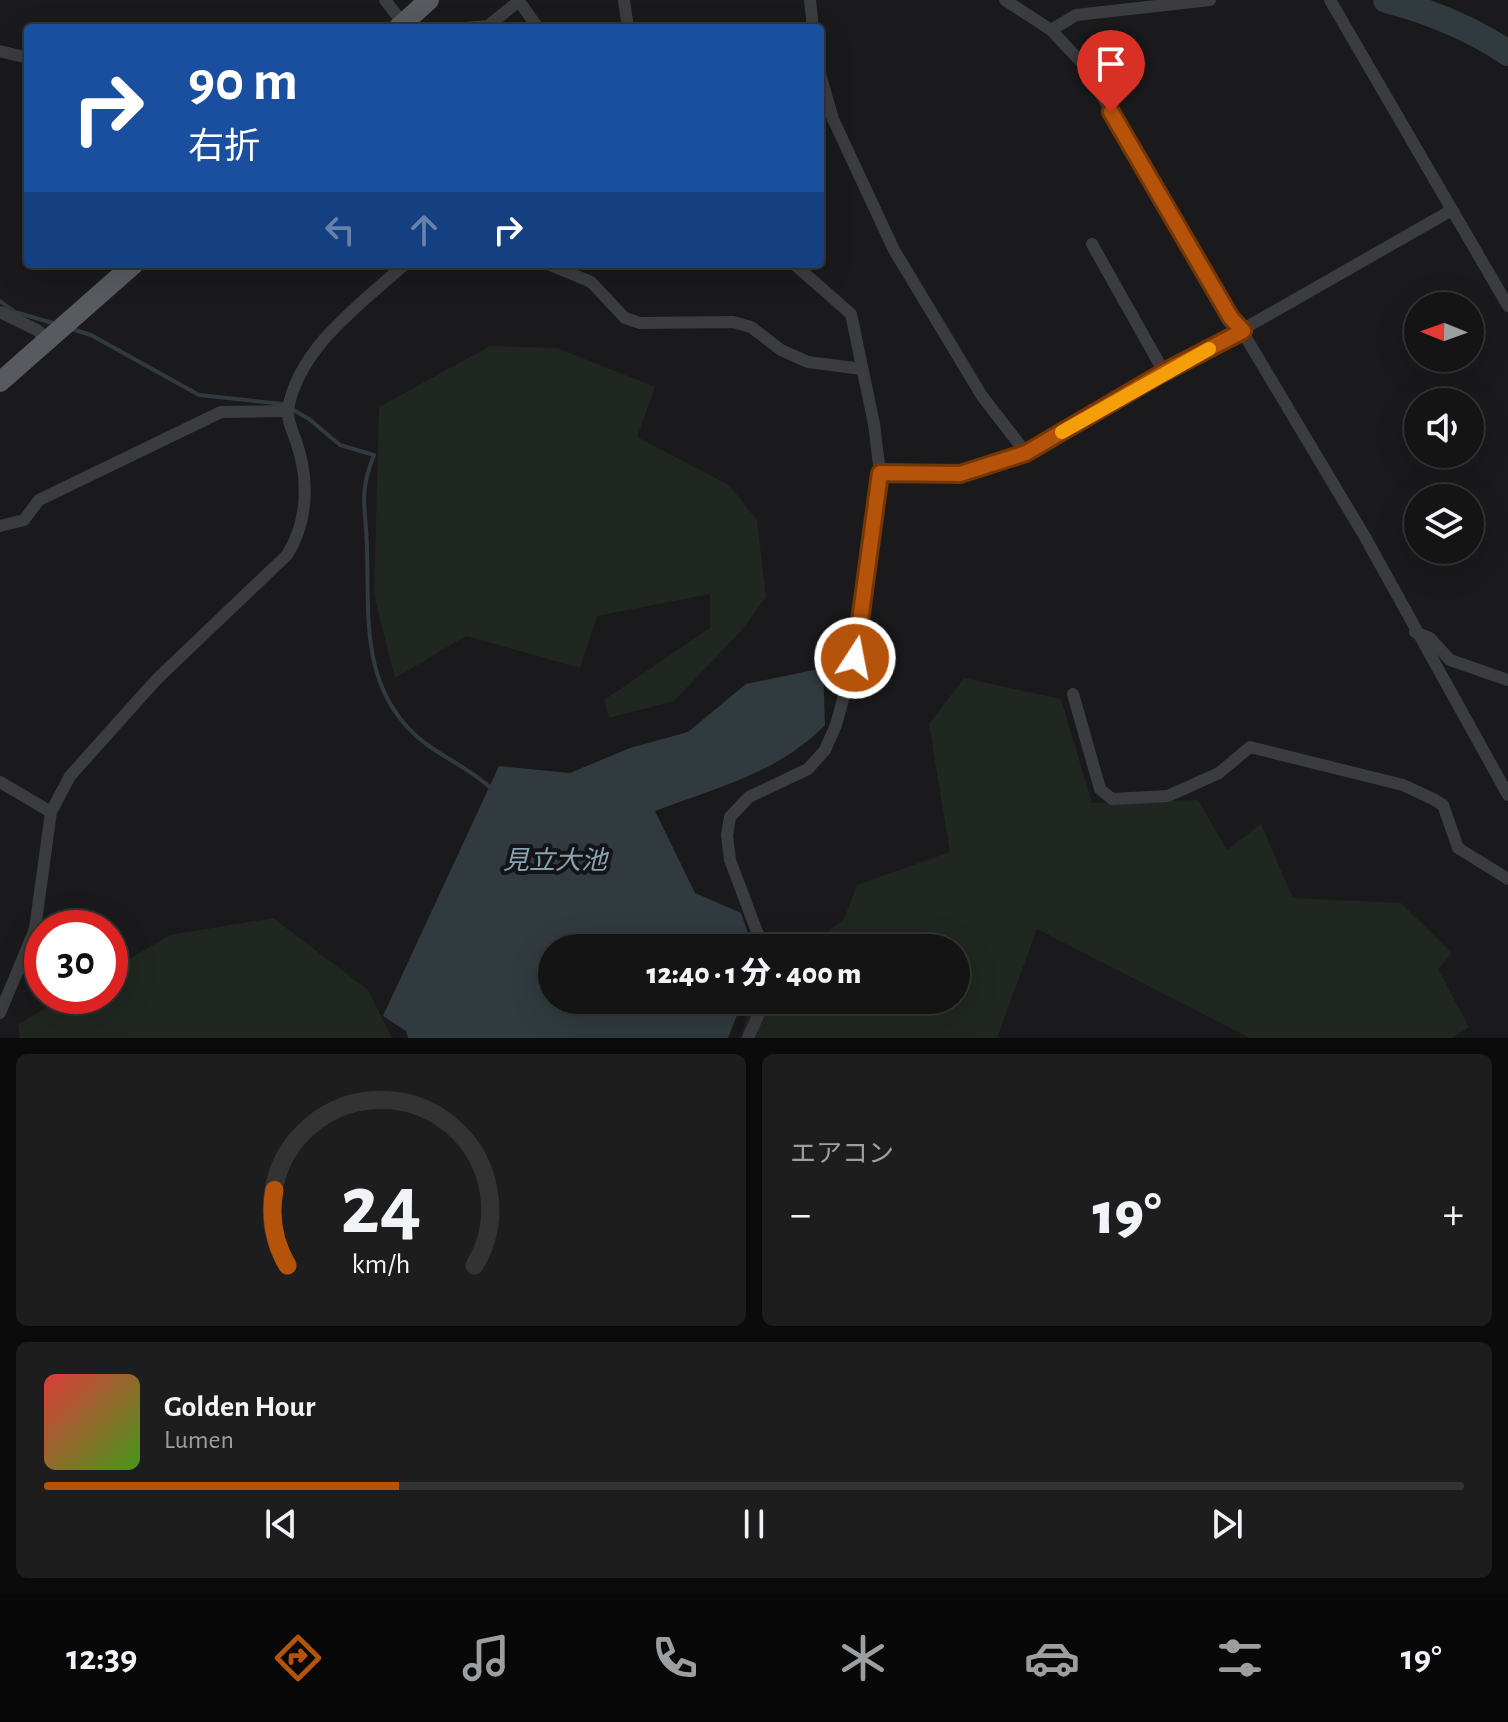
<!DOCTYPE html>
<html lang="ja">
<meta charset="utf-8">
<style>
body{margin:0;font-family:"Alegreya Sans","Noto Sans JP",sans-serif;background:#1d1d1e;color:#f1f3f6;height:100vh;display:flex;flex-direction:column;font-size:30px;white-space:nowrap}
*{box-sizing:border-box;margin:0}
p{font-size:26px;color:#9d9ea0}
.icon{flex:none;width:44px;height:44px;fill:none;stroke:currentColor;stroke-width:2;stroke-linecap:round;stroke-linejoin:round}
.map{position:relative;height:1038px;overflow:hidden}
.drawer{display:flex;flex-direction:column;gap:16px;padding:16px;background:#0b0b0c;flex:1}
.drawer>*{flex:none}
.guide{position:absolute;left:24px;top:24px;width:800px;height:244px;border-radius:8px;box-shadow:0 8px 32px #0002,0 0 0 2px #333334;background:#1a4fa0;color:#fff;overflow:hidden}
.needle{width:52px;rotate:271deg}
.tools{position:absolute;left:1404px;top:292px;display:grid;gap:16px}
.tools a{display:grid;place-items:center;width:80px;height:80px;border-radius:50%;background:#141415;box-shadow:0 8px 32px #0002,0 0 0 2px #333334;font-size:40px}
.speed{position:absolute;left:24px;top:910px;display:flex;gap:16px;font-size:40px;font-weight:700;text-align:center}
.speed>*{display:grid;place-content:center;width:104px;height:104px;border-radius:50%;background:#141415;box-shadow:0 8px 32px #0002,0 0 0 2px #333334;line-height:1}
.speed .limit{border:12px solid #d22;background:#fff;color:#111}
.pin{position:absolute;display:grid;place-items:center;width:68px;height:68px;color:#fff;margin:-82px -34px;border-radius:50% 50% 50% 0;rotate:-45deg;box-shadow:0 0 8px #0007}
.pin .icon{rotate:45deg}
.me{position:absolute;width:88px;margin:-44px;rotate:11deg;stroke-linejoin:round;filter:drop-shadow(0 0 6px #0008)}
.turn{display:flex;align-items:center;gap:28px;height:168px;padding:0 32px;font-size:36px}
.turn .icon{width:104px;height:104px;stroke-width:2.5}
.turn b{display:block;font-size:56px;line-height:68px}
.lanes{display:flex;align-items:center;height:76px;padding:0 32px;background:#0003;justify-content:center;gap:40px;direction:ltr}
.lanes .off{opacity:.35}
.big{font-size:60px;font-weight:800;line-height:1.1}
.drawer .widget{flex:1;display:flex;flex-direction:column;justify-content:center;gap:12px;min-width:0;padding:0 28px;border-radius:12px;background:#1d1d1e}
.drawer .dial{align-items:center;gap:0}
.dial svg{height:208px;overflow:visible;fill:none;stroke:#333334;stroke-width:7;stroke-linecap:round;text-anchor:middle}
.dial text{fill:#f1f3f6;stroke:none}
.song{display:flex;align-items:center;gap:24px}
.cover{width:96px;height:96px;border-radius:12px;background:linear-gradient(135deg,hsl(0 70% 55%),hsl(100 70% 35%))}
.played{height:8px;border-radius:4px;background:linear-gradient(90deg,#b45309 25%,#333334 25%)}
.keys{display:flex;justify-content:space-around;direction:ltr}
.heat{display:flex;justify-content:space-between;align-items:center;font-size:44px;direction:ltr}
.drawer .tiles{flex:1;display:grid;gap:16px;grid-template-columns:1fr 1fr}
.widget:last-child{grid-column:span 2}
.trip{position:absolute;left:538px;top:934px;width:432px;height:80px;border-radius:40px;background:#141415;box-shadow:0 8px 32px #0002,0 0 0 2px #333334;font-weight:800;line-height:80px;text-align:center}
.tab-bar{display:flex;height:128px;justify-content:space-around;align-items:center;background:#080808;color:#9d9ea0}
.tab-bar .icon{width:56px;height:56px}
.tab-bar .on{color:#b45309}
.tab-bar b{font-size:36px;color:#f1f3f6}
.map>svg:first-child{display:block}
.green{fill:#202620}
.water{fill:#303a3f}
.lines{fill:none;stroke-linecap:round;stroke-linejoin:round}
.stream{stroke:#303a3f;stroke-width:4}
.river{stroke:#303a3f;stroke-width:26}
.minor{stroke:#3b3c40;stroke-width:12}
.primary{stroke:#575a5f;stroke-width:20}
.route-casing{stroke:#753606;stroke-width:20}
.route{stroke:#b45309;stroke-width:14}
.slow{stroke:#f59e0b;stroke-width:14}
.labels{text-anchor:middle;stroke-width:8;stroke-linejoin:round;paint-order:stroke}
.water-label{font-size:26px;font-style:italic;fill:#87a3b2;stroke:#151517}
</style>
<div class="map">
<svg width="1508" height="1038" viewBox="0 0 1508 1038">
<rect width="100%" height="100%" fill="#1a1a1c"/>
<g class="green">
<polygon points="490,346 557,348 655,387 637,437 729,485 757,520 766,597 741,631 674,701 609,718 604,700 710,628 710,594 597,616 580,668 466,636 395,678 374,594 379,407"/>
<polygon points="964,678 1061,699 1092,803 1198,800 1227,850 1261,824 1293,898 1401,903 1452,953 1438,969 1469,1027 1452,1038 1250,1038 1037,929 997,1038 741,1038 752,1000 956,1000 956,948 807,948 844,919 857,885 950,852 929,724"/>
<polygon points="273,918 368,990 392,1038 20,1038 18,1024 66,996 110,996 110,970 170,935"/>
</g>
<path class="water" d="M823 668 825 725C780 772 714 789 655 811L695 893 741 913 753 948H552V1000H743L728 1038H408L406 1031 383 1016 499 766 570 773 630 748 688 732 746 684Z"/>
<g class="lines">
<g class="stream">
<polyline points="0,301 15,312 56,324"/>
<path d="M72 329 91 335 199 395 283 404 309 419 340 445 374 455C357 497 367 510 367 551 369 611 362 673 403 722 427 752 462 762 491 788"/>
</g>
<path class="river" d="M1386 0C1428 11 1471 28 1508 53"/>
<g class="minor">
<polyline points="385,0 403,23"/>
<polyline points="624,0 628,28"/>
<polyline points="810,0 813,28"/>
<polyline points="1005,0 1051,30 1082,63 1365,537 1508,795"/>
<polyline points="1330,0 1508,306"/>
<polyline points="465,28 488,26 519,1 538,28"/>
<polyline points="1051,30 1076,15 1210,0"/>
<polyline points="0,51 28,58"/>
<polyline points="820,74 833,119 894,250 982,396 1026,453"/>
<polyline points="1092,244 1164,372"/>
<polyline points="548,264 591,282 625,318 640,323 733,322 751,327 781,350 808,362 862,369"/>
<polyline points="0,312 37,330 48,340"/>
<polyline points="880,473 960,474 1026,453 1452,210"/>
<polyline points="0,526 24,520 39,500 221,412 287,411"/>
<polyline points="1415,632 1430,638 1450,660 1508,680"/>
<polyline points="1073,694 1100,789 1112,799 1168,796 1219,773 1250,747 1403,785 1433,799 1443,805 1458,848 1508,879"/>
<polyline points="0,782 51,812"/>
<polyline points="763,948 730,860 727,835 730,817 749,797 808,769 825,750 836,725 860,637 880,473 874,424 851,314 794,264"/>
<path d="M0 1013 35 929 51 812 70 776 157 679 287 555C308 522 309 481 297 444 294 434 286 419 288 409 299 347 361 304 405 264"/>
<polyline points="748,1038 765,1000"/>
</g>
<g class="primary">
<polyline points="398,28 429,0"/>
<polyline points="0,382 134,264"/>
</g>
</g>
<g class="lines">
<g class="route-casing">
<polyline id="route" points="855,658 880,473 960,474 1026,453 1164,372 1243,331 1231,318 1111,112"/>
</g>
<use href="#route" class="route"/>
<polyline class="slow" points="1062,432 1209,349"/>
</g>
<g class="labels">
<g class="water-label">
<text x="555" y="869">見立大池</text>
</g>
</g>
</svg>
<div class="tools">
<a><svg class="needle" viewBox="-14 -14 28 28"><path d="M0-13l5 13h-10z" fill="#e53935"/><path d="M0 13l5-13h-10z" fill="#9d9ea0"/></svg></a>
<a><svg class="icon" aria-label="sound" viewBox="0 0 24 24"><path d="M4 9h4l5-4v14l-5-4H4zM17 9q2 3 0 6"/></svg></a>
<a><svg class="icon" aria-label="layers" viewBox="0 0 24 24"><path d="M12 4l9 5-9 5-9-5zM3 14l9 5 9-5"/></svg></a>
</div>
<div class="speed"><div class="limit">30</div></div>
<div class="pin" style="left:1111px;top:112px;background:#d93025"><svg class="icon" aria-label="arrive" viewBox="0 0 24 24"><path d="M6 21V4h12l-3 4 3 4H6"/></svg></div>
<svg class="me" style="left:855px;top:658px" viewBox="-20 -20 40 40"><circle r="17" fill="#b45309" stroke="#fff" stroke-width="3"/><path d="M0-11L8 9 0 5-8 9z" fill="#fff"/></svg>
<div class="trip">12:40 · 1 分 · 400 m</div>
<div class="guide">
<div class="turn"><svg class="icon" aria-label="right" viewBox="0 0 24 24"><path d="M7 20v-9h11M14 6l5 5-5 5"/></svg><div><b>90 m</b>右折</div></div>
<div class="lanes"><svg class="icon off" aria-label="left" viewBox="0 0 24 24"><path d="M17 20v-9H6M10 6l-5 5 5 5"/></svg><svg class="icon off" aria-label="ahead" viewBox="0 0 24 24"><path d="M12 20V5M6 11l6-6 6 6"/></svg><svg class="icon" aria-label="right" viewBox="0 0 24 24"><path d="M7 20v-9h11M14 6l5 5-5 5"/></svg></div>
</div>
</div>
<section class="drawer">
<div class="tiles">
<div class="widget dial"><svg viewBox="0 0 100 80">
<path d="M14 69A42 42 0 1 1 86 69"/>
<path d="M14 69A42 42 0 0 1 9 40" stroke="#b45309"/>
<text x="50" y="56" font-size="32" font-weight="700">24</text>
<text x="50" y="72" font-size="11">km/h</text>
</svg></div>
<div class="widget"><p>エアコン</p>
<div class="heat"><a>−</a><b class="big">19°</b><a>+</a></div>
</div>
<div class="widget">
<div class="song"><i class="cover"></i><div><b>Golden Hour</b><p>Lumen</p></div></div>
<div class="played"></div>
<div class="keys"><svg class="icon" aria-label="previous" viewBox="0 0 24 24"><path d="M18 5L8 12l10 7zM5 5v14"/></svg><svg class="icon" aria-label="pause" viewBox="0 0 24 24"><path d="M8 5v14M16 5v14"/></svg><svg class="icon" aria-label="next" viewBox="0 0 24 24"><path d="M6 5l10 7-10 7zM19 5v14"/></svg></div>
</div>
</div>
</section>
<nav class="tab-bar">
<b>12:39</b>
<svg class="icon on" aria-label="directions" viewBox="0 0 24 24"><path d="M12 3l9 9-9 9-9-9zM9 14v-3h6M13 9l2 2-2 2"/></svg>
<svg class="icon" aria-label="music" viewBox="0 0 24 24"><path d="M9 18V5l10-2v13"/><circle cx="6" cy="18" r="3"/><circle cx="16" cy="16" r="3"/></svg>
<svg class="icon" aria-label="phone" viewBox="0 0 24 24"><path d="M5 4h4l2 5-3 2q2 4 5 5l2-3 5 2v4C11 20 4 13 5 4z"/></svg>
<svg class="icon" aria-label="climate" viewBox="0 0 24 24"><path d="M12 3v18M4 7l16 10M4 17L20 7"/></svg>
<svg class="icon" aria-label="car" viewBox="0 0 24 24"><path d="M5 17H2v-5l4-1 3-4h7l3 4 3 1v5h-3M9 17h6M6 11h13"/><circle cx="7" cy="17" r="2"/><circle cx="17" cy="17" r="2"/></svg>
<svg class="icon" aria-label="filters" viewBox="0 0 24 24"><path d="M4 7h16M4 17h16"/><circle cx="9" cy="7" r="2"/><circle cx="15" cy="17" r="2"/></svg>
<b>19°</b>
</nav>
